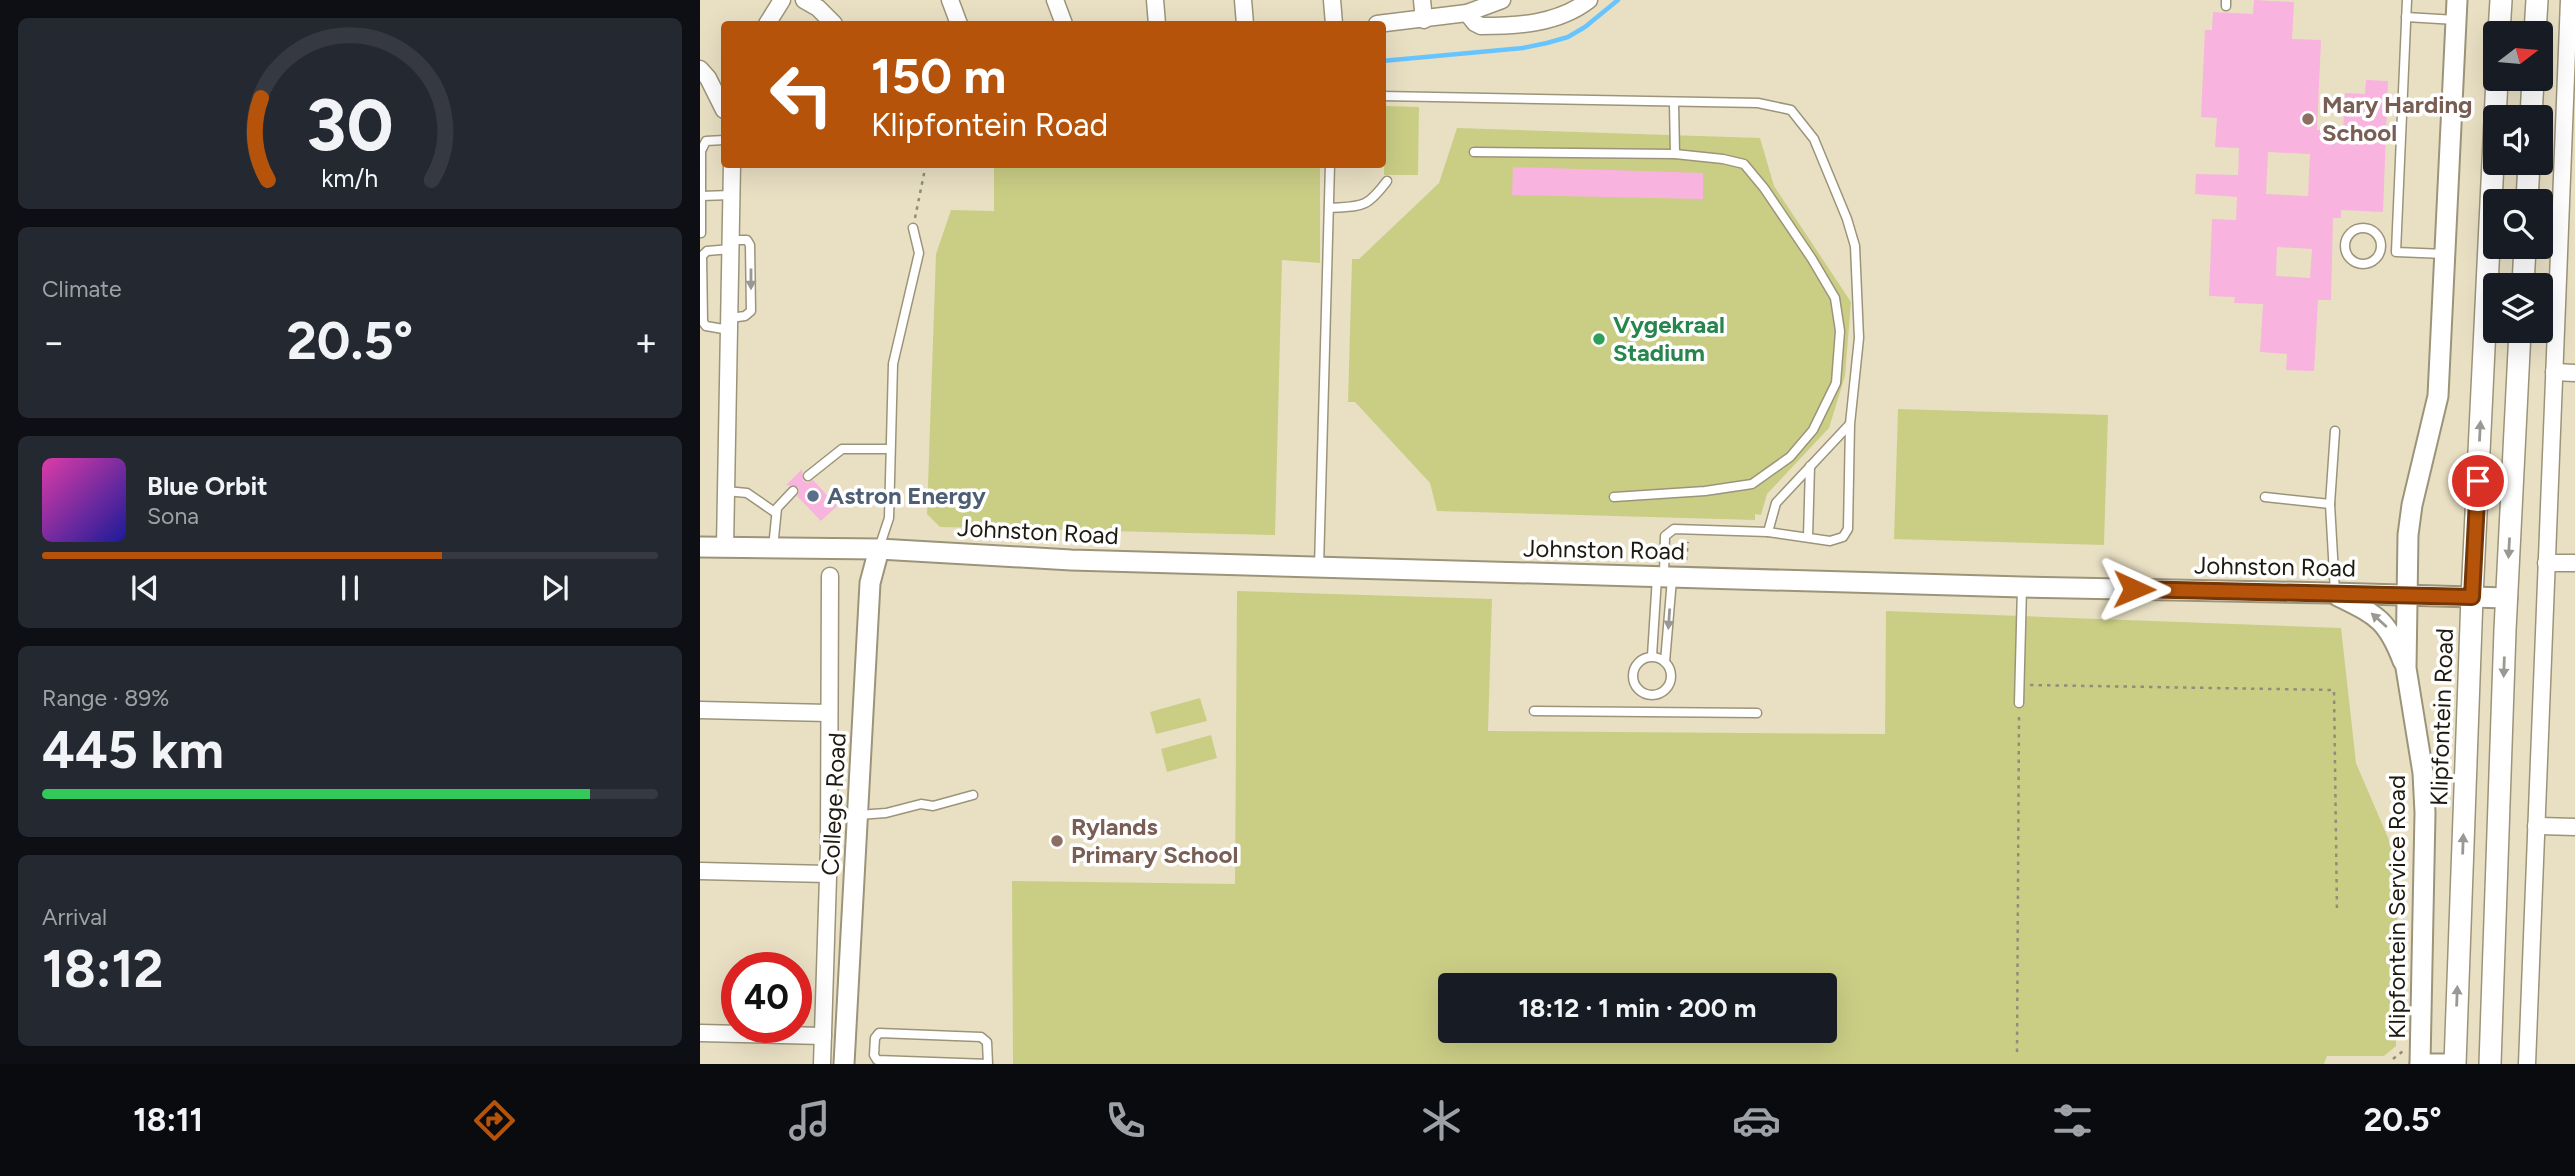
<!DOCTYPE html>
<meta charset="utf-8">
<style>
body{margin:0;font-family:Figtree,sans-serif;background:#242831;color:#f1f3f6;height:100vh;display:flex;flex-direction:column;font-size:26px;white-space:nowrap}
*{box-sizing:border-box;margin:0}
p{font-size:23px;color:#9ea1a6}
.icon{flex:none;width:38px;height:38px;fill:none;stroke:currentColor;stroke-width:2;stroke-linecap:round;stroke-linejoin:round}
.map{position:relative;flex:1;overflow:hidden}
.side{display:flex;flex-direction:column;gap:18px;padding:18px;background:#0d0f14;width:700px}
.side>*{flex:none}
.banner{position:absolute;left:21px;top:21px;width:665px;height:147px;border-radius:7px;box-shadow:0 7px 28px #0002;background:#b45309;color:#fff;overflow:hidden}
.needle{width:46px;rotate:74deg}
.buttons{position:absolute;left:1783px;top:21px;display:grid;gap:14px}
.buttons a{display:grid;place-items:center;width:70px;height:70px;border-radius:7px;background:#171b24;box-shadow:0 7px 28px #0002;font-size:35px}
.speed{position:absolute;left:21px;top:952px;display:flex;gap:14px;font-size:35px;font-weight:700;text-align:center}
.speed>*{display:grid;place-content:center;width:91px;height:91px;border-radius:50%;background:#171b24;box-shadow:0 7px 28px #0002;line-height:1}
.speed .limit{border:10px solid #d22;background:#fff;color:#111}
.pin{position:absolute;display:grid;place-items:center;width:60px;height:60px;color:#fff;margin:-30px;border:4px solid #fff;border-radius:50%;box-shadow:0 2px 7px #0007}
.me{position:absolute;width:77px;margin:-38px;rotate:91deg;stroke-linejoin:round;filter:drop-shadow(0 0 5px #0008)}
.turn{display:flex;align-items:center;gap:24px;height:147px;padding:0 35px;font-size:32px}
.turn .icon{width:91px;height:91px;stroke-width:2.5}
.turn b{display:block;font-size:49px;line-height:60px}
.big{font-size:52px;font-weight:700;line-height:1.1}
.side .widget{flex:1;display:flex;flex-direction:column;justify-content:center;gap:10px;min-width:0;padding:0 24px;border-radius:10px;background:#242831}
.side .dial{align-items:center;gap:0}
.dial svg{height:182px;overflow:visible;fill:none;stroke:#363941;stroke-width:7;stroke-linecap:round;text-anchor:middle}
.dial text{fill:#f1f3f6;stroke:none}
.song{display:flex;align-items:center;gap:21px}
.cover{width:84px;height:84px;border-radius:10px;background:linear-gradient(135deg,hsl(320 70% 55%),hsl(240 70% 35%))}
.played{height:7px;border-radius:4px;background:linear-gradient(90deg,#b45309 65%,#363941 65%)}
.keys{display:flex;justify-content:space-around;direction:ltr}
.heat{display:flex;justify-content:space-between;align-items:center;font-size:38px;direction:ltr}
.charge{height:10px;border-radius:5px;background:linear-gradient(90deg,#34c759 89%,#363941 0)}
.trip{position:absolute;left:738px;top:973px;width:399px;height:70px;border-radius:7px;background:#171b24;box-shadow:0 7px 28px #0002;font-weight:700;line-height:70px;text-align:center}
.tabs{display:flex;height:112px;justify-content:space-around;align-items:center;background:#090b0e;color:#9ea1a6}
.tabs .icon{width:49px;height:49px}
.tabs .selected{color:#b45309}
.tabs b{font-size:32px;color:#f1f3f6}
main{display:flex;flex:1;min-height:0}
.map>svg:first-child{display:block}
.green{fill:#cace85;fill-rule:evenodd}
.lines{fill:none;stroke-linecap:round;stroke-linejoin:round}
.stream{stroke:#68c4fe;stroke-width:4.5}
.building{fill:#f8b3de;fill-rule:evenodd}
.service-casing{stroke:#9c947a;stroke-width:11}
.minor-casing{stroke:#9c947a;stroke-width:19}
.tertiary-casing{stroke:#9c947a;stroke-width:23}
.secondary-casing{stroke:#9c947a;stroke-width:24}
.path{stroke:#938c78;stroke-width:2.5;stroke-dasharray:3.5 5;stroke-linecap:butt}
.service{stroke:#fff;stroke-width:8}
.minor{stroke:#fff;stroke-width:16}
.tertiary{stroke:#fff;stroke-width:19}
.secondary{stroke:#fff;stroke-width:21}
.oneway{fill:#9a9893}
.route-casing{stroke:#753606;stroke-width:18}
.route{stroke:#b45309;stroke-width:12}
.education-dot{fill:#8d6e63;stroke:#fff;stroke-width:2.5}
.leisure-dot{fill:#2e9e5b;stroke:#fff;stroke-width:2.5}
.service-dot{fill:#5c6f8a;stroke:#fff;stroke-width:2.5}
.labels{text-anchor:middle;stroke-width:7;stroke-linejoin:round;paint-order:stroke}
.education-label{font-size:24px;font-weight:bold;fill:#785e54;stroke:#fff;text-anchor:start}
.leisure-label{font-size:24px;font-weight:bold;fill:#27864d;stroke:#fff;text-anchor:start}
.service-label{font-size:24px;font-weight:bold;fill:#4e5e75;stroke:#fff;text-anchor:start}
.street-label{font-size:24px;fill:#1e1a10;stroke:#fff}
</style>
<main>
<section class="side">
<div class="widget dial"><svg viewBox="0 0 100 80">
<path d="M14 69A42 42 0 1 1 86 69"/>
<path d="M14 69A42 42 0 0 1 11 33" stroke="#b45309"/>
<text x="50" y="56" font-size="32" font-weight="700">30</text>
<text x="50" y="72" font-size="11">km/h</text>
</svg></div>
<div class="widget"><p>Climate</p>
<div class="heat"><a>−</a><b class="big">20.5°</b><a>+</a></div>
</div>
<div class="widget">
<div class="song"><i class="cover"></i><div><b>Blue Orbit</b><p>Sona</p></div></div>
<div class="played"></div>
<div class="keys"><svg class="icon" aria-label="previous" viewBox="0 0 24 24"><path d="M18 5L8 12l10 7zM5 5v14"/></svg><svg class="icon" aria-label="pause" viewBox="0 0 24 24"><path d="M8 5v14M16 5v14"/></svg><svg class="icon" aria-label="next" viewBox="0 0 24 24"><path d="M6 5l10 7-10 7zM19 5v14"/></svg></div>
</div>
<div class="widget"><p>Range · 89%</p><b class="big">445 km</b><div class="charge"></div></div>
<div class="widget"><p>Arrival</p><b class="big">18:12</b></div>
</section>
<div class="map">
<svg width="1875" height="1064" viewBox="0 0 1875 1064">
<rect width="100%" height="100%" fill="#e9e0c4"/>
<g class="green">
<polygon points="685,106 719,107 718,175 684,175"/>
<polygon points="757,128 1060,138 1074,186 1151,302 1145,376 1129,428 1067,494 1061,515 1055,514 1055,520 737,511 730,483 655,402 648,402 652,259 659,259 739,183"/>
<polygon points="294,165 620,165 620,263 582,260 575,535 240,527 227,514 236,254 251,210 294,211"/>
<polygon points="1198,409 1408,415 1404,545 1194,539"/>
<path d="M537 591 792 599 788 731 1185 734 1186 611 1641 628 1656 763 1698 861 1696 1046 1684 1056H1627L1624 1064H313L312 881 535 884ZM751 985H1125V1031H751Z"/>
<polygon points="500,698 507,721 456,734 450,712"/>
<polygon points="511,735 517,758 467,772 461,749"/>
</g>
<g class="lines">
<polyline class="stream" points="682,61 823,48 847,43 868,37 885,27 918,0"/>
</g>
<g class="building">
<path d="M1554 0 1594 2 1592 39 1621 40 1617 130 1643 131 1645 93 1665 94 1666 80 1688 81 1683 212 1641 210V218H1633L1631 300H1618L1614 371 1586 370 1587 354 1560 352 1563 304 1534 303 1535 297 1509 296 1512 219 1536 220 1537 197 1495 194 1496 174 1538 175 1539 148 1515 147 1517 118 1501 117 1505 30H1512L1513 12 1553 14ZM1568 152 1610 154 1608 196 1566 194ZM1577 247 1612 249 1610 278 1576 276Z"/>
<polygon points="813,167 1003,173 1003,199 812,195"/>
<polygon points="102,469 103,481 108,483 113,480 137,506 121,521 97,496 99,492 98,487 86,485"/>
</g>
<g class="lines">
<g class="service-casing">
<g id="service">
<polyline points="1707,0 1696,252 1745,254"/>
<polyline points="1526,6 1526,0"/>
<polyline points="1706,17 1756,20"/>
<polyline points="682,96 1058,103 1091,110 1114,139 1147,219 1155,246 1159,338 1150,424 1148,529 1143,537 1130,541 1068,532 974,529 965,536 964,575"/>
<polyline points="974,103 975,154"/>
<polyline points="774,152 975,154 1023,159 1044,164 1064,188 1112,259 1135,298 1140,331 1136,383 1113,430 1090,457 1052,484 1005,491 914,497"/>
<polyline points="1,196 31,195"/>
<path d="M629 208C662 206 666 209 687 181"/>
<circle cx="1663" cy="246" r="18"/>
<polyline points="1,233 1,151 6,141 24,140"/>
<polyline points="30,318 45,316 51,311 50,245 47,240 31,240"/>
<polyline points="29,330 6,326 3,322 2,256 7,251 31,249"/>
<polyline points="1635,431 1630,504 1635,592"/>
<polyline points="108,476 142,449 189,449"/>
<polyline points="26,491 47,493 76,513"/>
<polyline points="1565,497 1630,504"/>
<polyline points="1068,532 1076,503 1149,425"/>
<polyline points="1108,537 1110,466"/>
<polyline points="73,548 77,508 93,491"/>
<polyline points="179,548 189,518 193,364 219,253 213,228"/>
<polyline points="619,567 630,164"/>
<polyline points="952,656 957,577"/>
<circle cx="952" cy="676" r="19"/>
<polyline points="965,662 972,579"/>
<polyline points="1319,703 1322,587"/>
<polyline points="834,711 1057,713"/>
<polyline points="158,815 186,813 221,804 233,806 273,795"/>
<polygon points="179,1033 281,1037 287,1042 288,1064 177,1060 174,1055 175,1038"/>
</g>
</g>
<g class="minor-casing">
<g id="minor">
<polyline points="104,0 118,8 134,24"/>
<polyline points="250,0 259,24"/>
<polyline points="355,0 364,24"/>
<polyline points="455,0 457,24"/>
<polyline points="543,0 545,24"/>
<polyline points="632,0 634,24"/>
<polyline points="722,0 724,20"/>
<path d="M767 13 775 23 781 26C818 26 858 24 889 0"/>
<polyline points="67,24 82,0"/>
<polyline points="677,24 767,13 802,0"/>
<polyline points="0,69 8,78 24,110"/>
<polyline points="1854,372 1875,373"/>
<polyline points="25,547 32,164"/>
<polyline points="1846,563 1875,563"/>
<polyline points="0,710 129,713"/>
<polyline points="1836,826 1875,827"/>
<polyline points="0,871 128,874"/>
<polyline points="0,1033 123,1036"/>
<polyline points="122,1064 129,846 130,576"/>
<polyline points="1827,1064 1869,0"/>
</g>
</g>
<g class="tertiary-casing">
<g id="tertiary">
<polyline points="0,547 179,549 371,560 1322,587 1631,593 1807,598"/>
<path d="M1638 596C1676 615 1687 619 1703 661"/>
<polyline points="144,1064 170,583 179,549"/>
<polyline points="1720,1064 1725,813 1723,773 1706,668 1708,535 1712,505 1738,396 1757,0"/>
<polyline points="1720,1064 1753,1064"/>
</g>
</g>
<g class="secondary-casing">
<g id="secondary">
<polyline points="1799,33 1801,0"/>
<polyline points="1835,33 1837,0"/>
<polyline points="1831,117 1833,79"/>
<polyline points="1827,201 1829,163"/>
<polyline points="1823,285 1825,247"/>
<polyline points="1755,1064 1772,597 1797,79"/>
<polyline points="1790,1064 1805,630 1820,331"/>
</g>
</g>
<g class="path">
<polyline points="215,218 226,164"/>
<polyline points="986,560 988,542"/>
<polyline points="1330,685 1634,690 1637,912"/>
<polyline points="1317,1052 1319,714"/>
<polyline points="1693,1059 1703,1051"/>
</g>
<use href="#service" class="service"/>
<use href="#minor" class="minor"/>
<use href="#tertiary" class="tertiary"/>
<use href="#secondary" class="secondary"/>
</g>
<defs><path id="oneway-solid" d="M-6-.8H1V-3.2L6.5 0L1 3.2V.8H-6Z" transform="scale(1.75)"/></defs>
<g class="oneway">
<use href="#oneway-solid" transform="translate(51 279) rotate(90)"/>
<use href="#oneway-solid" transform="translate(1780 431) rotate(-87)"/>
<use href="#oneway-solid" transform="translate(1809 548) rotate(93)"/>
<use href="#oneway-solid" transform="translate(969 619) rotate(94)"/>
<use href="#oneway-solid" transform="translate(1679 620) rotate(-138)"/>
<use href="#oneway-solid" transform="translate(1804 667) rotate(92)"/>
<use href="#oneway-solid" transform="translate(1763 844) rotate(-88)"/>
<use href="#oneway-solid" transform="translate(1757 996) rotate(-88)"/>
</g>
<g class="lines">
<g class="route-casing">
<polyline id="route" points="1434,589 1772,597 1778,481"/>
</g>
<use href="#route" class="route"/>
</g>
<g class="education-dot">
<circle cx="1608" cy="119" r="7"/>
<circle cx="357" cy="841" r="7"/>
</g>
<circle class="leisure-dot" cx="899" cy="339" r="7"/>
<circle class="service-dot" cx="113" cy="496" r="7"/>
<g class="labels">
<g class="education-label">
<text x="1622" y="113">Mary Harding<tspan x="1622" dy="28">School</tspan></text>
<text x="371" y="835">Rylands<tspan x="371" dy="28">Primary School</tspan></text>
</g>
<g class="leisure-label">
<text x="913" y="333">Vygekraal<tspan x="913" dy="28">Stadium</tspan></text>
</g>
<g class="service-label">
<text x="127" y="504">Astron Energy</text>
</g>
<g class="street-label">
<text transform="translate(338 532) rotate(3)" y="8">Johnston Road</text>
<text transform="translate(904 550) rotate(1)" y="8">Johnston Road</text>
<text transform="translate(1575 567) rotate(1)" y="8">Johnston Road</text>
<text transform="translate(1742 717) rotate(-88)" y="8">Klipfontein Road</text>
<text transform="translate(134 804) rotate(-87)" y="8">College Road</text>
<text transform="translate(1697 907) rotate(-90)" y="8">Klipfontein Service Road</text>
</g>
</g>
</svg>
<div class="buttons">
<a><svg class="needle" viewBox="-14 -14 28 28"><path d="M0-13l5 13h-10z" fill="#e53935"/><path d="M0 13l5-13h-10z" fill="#9ea1a6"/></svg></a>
<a><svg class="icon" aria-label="sound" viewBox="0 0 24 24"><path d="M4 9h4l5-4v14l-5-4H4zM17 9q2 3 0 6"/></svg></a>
<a><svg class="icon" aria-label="search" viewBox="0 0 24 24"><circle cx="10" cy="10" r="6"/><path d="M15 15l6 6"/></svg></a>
<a><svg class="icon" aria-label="layers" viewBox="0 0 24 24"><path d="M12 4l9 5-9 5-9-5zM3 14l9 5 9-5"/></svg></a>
</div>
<div class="speed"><div class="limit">40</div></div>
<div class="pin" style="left:1778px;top:481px;background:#d93025"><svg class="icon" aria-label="arrive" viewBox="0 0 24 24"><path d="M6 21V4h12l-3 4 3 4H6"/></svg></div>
<svg class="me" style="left:1434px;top:589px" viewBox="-20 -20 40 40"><path d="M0-17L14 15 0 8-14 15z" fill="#b45309" stroke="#fff" stroke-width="4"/></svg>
<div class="trip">18:12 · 1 min · 200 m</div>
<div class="banner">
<div class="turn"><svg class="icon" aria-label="left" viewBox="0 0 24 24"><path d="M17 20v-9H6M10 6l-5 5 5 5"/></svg><div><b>150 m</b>Klipfontein Road</div></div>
</div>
</div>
</main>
<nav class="tabs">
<b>18:11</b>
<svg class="icon selected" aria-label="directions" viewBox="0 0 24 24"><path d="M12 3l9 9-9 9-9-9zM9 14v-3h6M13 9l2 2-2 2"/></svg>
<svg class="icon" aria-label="music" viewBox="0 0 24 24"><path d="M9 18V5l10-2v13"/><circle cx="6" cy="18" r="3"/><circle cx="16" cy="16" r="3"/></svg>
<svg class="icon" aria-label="phone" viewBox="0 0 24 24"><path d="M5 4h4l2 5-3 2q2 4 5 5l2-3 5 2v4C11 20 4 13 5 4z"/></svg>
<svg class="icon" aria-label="climate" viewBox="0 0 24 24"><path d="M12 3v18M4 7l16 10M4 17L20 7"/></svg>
<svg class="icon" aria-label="car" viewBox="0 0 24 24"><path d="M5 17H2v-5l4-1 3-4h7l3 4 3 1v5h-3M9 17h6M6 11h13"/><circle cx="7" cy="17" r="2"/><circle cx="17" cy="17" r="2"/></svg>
<svg class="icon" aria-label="filters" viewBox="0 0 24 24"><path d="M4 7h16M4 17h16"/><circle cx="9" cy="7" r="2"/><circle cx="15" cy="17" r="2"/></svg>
<b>20.5°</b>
</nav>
